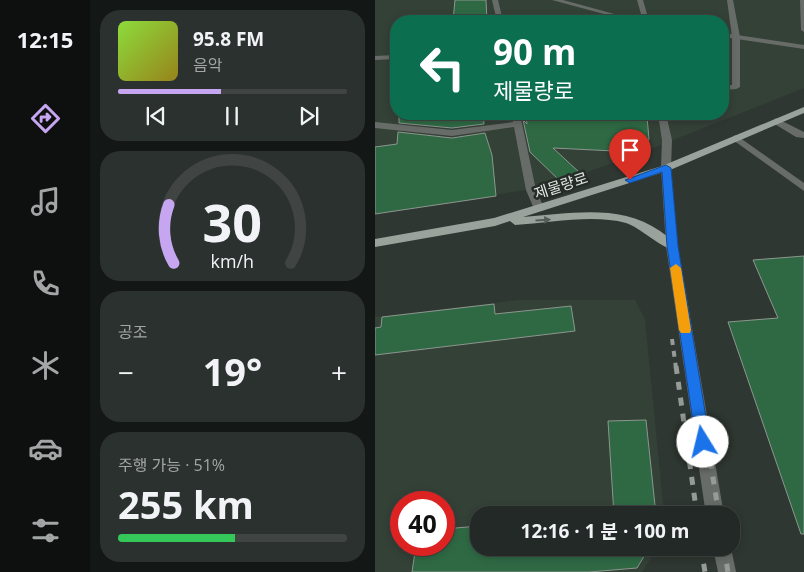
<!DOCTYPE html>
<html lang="ko">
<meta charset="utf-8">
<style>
body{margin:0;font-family:"Open Sans","Noto Sans KR",sans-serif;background:#2b312e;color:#f1f3f6;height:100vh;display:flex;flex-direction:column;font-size:19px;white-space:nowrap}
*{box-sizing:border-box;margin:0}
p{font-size:16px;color:#a3a6a7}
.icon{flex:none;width:28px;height:28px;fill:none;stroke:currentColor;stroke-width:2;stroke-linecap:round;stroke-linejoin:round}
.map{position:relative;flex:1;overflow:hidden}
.details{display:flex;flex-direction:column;gap:10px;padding:10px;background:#131715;width:285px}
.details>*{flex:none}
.banner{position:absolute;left:15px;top:15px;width:339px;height:105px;border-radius:20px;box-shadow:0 2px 8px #0003,0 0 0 1px #404543;background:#0b6e4f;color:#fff;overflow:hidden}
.speed{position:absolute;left:15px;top:491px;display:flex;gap:10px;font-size:25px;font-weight:700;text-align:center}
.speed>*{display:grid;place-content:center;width:65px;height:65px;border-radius:50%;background:#232926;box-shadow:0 2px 8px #0003,0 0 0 1px #404543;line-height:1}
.speed .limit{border:8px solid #d22;background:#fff;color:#111}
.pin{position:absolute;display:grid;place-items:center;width:42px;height:42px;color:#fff;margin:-51px -21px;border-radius:50% 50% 50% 0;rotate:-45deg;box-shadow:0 0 5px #0007}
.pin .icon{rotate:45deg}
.me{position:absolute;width:55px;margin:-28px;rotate:351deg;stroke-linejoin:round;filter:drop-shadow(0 0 4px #0008)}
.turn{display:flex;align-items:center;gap:18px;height:105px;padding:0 20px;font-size:22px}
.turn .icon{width:65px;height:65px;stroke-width:2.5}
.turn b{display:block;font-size:35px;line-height:42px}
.big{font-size:38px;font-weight:700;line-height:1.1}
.details .tile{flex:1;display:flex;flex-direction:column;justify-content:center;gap:8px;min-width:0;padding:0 18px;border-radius:20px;background:#2b312e}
.details .dial{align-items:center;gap:0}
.dial svg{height:130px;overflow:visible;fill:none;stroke:#404543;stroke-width:7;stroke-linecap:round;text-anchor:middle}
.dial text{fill:#f1f3f6;stroke:none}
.song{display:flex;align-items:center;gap:15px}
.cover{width:60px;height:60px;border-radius:8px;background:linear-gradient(135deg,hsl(90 70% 55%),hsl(50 70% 35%))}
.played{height:5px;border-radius:2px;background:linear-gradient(90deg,#c6a6f0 45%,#404543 45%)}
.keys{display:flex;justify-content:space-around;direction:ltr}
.heat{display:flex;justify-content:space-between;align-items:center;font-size:28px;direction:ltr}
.charge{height:8px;border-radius:4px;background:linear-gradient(90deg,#34c759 51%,#404543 0)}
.trip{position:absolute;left:95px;top:506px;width:270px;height:50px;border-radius:20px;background:#232926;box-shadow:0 2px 8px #0003,0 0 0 1px #404543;font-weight:700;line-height:50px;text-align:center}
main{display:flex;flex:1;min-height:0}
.menu{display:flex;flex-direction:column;width:90px;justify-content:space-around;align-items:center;background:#0e100f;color:#a3a6a7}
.menu .icon{width:35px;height:35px}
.menu .active{color:#c6a6f0}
.menu b{font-size:22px;color:#f1f3f6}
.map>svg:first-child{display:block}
.built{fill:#344137;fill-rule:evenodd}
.building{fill:#2f6944;stroke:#8d968f}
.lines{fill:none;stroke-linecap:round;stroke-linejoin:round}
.service{fill:#686c69;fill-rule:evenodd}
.minor{fill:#686c69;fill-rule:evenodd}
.tertiary{fill:#686c69;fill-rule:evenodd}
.primary{fill:#9aa29c;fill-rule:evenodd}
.rail-far1{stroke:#959b97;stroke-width:4;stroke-dasharray:6 6;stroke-linecap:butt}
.rail{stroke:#959b97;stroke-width:5;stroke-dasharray:8 8;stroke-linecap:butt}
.oneway{fill:#545c56}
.route{fill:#1a73e8;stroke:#114b97}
.slow{fill:#f59e0b}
.labels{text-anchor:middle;stroke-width:5;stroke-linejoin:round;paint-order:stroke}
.street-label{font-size:15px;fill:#e2e7e3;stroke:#262d28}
</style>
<main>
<nav class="menu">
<b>12:15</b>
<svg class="icon active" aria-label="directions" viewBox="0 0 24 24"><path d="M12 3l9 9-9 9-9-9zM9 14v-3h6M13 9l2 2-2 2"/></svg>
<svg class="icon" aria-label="music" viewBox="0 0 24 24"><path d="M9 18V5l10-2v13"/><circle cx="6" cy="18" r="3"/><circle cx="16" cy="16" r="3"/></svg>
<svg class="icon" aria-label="phone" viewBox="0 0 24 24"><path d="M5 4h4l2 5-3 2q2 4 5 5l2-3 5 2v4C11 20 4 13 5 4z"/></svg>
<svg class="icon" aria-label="climate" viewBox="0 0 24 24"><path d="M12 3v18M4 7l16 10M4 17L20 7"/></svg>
<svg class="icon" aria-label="car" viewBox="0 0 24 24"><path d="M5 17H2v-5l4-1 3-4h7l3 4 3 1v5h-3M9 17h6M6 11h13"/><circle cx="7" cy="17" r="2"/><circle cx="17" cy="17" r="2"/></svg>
<svg class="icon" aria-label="filters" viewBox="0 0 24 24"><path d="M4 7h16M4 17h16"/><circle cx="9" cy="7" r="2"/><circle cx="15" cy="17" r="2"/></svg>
</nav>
<section class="details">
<div class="tile">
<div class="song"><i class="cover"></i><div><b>95.8 FM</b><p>음악</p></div></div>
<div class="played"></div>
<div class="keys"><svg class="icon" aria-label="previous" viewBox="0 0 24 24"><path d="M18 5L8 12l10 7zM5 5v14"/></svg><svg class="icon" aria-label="pause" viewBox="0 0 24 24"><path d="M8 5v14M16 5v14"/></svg><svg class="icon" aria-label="next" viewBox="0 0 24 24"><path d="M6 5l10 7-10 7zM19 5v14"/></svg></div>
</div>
<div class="tile dial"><svg viewBox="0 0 100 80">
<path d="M14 69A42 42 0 1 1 86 69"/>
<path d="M14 69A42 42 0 0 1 11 33" stroke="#c6a6f0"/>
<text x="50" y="56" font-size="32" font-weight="700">30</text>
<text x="50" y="72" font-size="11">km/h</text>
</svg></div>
<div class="tile"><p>공조</p>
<div class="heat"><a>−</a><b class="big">19°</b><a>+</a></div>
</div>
<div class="tile"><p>주행 가능 · 51%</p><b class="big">255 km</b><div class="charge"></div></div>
</section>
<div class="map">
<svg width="429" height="572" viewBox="0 0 429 572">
<rect width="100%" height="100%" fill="#2f3732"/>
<g class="built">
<path d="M0 0H429V88L258 156 169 187 0 214ZM21 21H348V114H21Z"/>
<path d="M143 300H260L270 319 289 515H104V548H282L267 572H0V317ZM26 502H69V545H26Z"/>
</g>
<g class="building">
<polygon points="80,0 111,0 112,21 78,21"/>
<polygon points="24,114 108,114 109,124 77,128 24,123"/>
<polygon points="151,114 259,114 260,116 272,117 274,139 268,150 260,152 178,148 205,173 185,181 155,152 148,120 152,124"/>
<polygon points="23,132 77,138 110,133 117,155 121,196 0,214 0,147 22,144"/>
<polygon points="429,256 429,534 426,534 353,322 403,318 378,260"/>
<polygon points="119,304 120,314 196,306 200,331 0,355 0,328 6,327 7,317"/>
<polygon points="271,420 281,515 237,515 239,515 233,421"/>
<polygon points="104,526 104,548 274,548 262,568 214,572 37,572 41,545 69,545 69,529"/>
</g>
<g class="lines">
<g class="service">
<polygon points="21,55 21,59 0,60 0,56"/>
<polygon points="401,118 429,132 429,138 421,137 398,123 397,121"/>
<polygon points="361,135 429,183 429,191 358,140 358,136"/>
</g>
<g class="minor">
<polygon points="117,0 123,0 128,21 122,21"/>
<polygon points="262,0 268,0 274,21 268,21"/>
<polygon points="352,0 358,0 365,37 365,87 361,89 348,90 348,86 357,85 357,37"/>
<polygon points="425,0 429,0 429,32 426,30"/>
<polygon points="137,114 145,114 161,190 169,208 168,211 160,211 151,190 139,127 77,136 0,128 0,122 77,130 138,122"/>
<polygon points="283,114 291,114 297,140 296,168 291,171 286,168 287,140"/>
</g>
<g class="tertiary">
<polygon points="177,0 188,0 265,21 255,21"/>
<polygon points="348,33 429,45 429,49 348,37"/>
<polygon points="291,165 296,168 303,246 349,515 331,515 291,246 286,168"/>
<polygon points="338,548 356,548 361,572 343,572"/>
</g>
<path class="primary" d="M429 107V113L295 170 148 217C195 214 244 203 285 231 291 236 299 240 303 246L301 249C290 252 265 227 251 223 218 214 174 223 140 225L135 221 120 226 0 247V239L119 218 287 166Z"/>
<g class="rail-far1">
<polyline points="297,339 301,368"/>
<polyline points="316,340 320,368"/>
</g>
<g class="rail">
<polyline points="301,366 322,515"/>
<polyline points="320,366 344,515"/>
<polyline points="326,548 330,572"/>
<polyline points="349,548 353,572"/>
</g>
</g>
<defs><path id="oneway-solid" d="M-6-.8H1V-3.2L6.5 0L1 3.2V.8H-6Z" transform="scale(1.25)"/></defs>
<use class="oneway" href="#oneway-solid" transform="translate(168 220) rotate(-3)"/>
<polygon class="route" points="291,165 296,168 303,246 335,442 333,447 328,449 323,447 321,442 292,246 287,172 255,183 250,180"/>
<polygon class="slow" points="301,264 306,268 316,330 315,333 306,333 304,330 295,268"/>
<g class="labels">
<g class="street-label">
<text transform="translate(186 186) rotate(-18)" y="5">제물량로</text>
</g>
</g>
</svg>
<div class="speed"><div class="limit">40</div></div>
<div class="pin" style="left:255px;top:180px;background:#d93025"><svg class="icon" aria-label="arrive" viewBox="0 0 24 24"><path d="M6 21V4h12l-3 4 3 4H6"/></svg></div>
<svg class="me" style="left:328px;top:442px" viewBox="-20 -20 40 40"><circle r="19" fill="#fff"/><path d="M0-13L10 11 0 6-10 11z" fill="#1a73e8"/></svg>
<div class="trip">12:16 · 1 분 · 100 m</div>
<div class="banner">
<div class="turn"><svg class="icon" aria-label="left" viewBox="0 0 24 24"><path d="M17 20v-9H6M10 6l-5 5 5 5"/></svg><div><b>90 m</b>제물량로</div></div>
</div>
</div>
</main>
